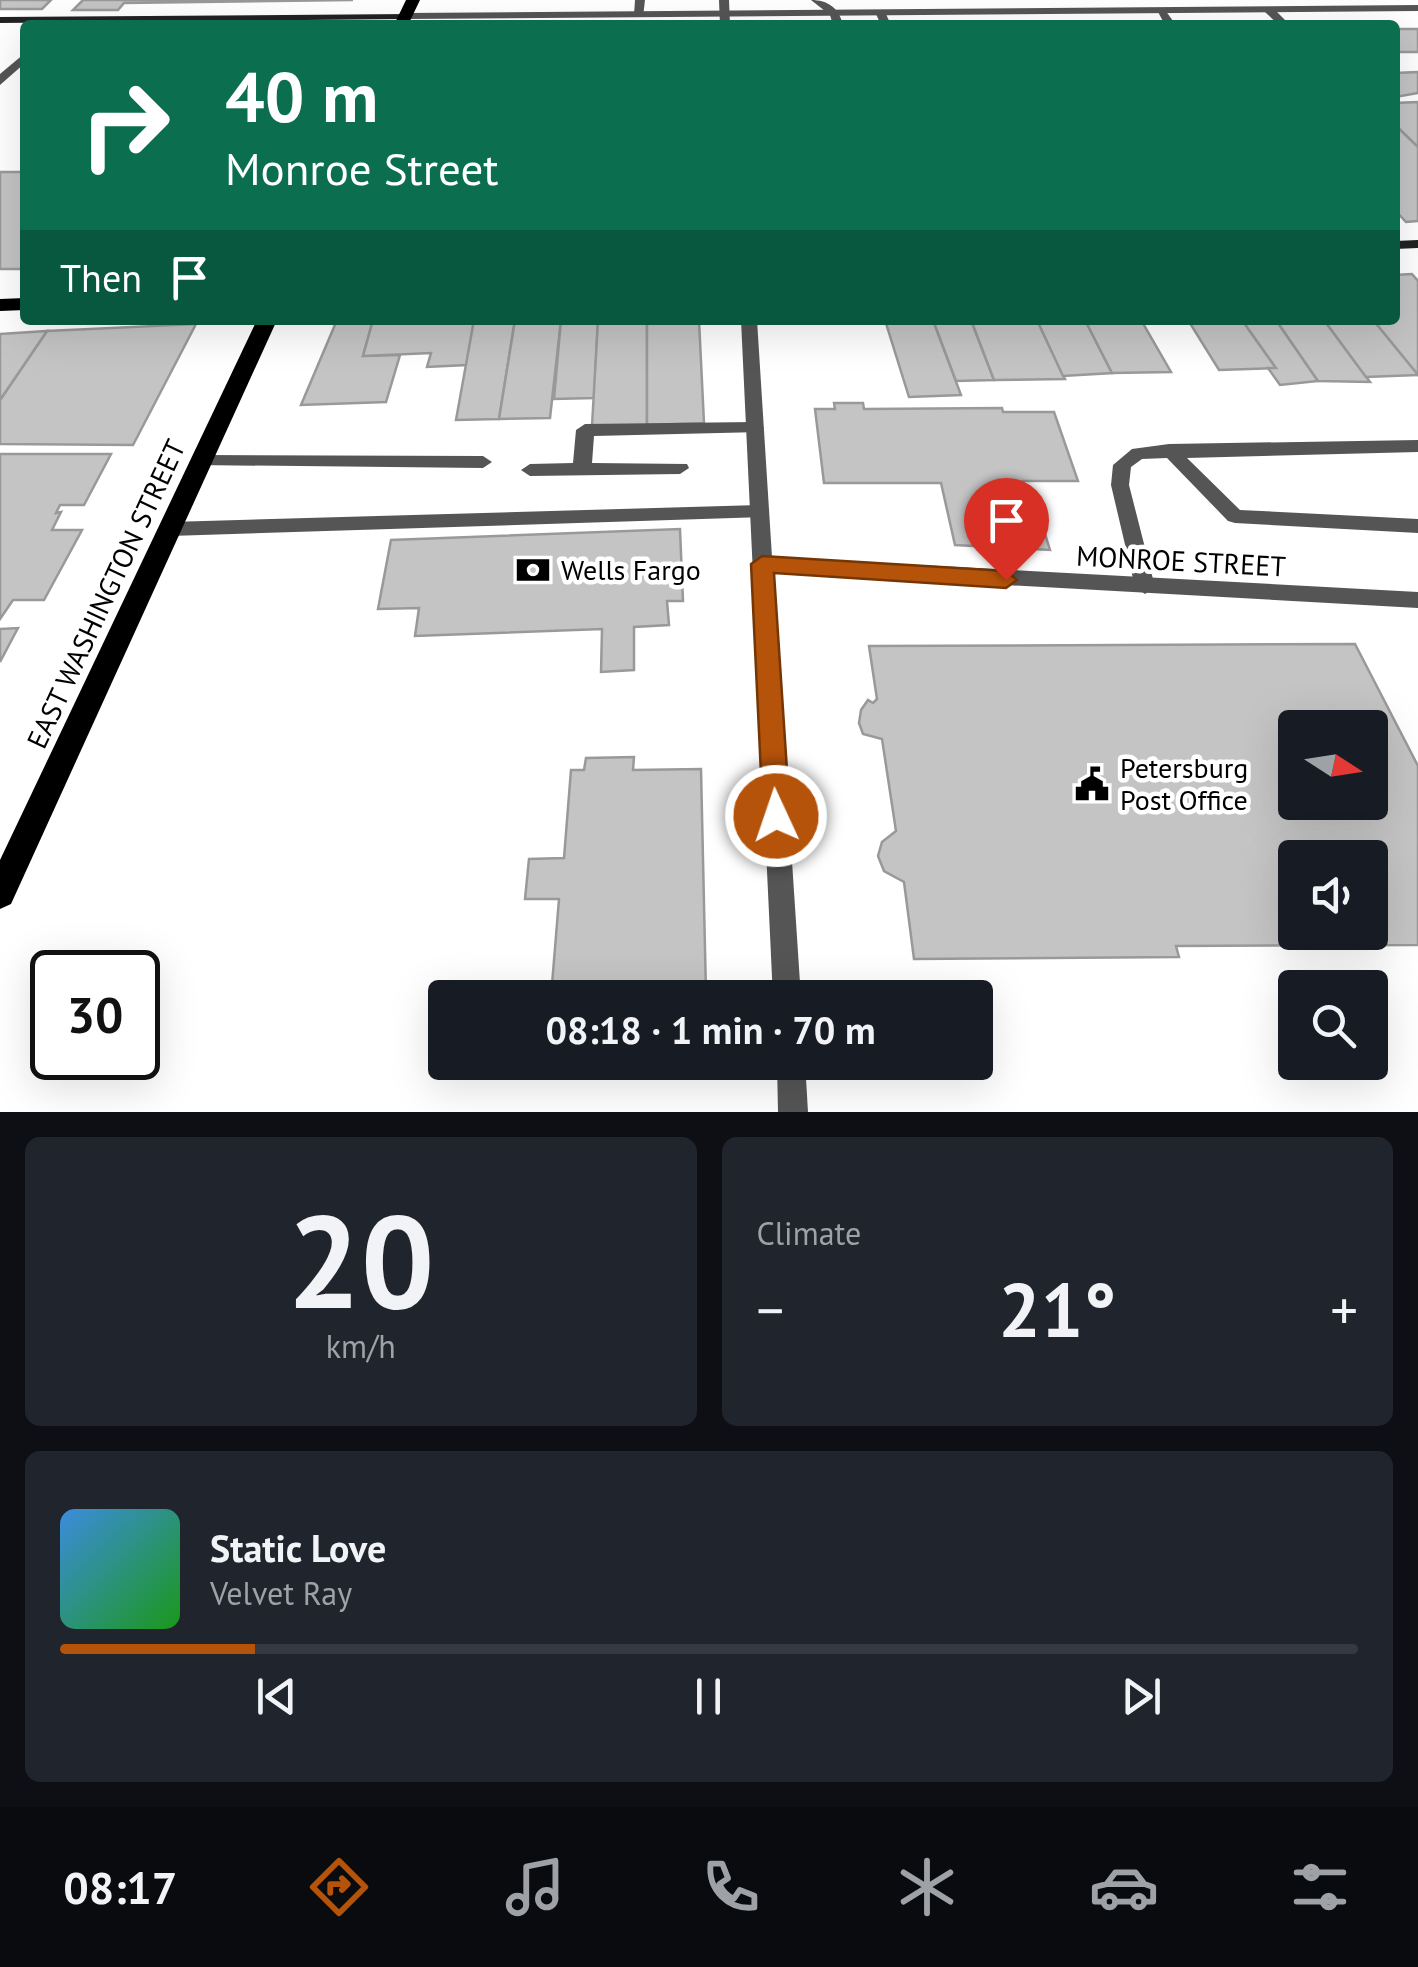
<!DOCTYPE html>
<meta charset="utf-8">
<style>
body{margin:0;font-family:"PT Sans",sans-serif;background:#20242c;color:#f1f3f6;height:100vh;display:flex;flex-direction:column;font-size:38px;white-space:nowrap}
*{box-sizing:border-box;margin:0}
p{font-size:32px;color:#9ea1a6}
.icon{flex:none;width:55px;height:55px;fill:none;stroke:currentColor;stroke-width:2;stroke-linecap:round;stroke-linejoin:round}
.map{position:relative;height:1112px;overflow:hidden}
.drawer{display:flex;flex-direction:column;gap:25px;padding:25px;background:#0d0f14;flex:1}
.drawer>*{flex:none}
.top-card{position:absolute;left:20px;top:20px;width:1380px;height:305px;border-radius:10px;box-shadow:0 10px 40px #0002;background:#0b6e4f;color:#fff;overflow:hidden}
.needle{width:65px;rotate:102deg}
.controls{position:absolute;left:1278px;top:710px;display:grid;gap:20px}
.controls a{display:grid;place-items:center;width:110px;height:110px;border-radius:10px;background:#171b24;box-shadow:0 10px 40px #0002;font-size:50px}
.speed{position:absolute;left:30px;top:950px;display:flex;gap:20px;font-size:50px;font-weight:700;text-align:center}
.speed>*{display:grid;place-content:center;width:130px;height:130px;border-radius:50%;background:#171b24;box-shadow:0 10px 40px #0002;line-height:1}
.speed .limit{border:5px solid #111;border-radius:15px;background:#fff;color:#111}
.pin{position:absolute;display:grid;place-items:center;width:85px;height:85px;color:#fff;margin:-102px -42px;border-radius:50% 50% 50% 0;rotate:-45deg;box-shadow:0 0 10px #0007}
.pin .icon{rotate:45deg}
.me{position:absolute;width:110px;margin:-55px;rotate:357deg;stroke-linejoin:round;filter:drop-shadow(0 0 8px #0008)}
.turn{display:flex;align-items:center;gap:35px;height:210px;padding:0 40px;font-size:45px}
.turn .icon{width:130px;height:130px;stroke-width:2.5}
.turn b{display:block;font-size:70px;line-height:85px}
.then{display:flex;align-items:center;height:95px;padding:0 40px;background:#0003;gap:20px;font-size:38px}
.big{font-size:75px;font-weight:700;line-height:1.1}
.drawer .tile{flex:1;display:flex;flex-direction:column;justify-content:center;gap:15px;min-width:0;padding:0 35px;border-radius:15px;background:#20242c}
.drawer .dial{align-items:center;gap:0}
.dial b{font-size:130px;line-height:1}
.song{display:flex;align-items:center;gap:30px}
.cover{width:120px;height:120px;border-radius:15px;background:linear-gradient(135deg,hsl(210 70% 55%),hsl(120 70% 35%))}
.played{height:10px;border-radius:5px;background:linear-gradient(90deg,#b45309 15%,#363941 15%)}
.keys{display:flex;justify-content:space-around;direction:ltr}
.heat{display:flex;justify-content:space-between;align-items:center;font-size:55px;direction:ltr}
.drawer .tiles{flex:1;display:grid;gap:25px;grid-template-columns:1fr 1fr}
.tile:last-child{grid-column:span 2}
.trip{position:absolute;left:428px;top:980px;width:565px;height:100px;border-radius:10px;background:#171b24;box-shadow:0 10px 40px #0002;font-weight:700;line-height:100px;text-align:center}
.tab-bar{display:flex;height:160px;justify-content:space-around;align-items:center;background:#090b0e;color:#9ea1a6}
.tab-bar .icon{width:70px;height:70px}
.tab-bar .on{color:#b45309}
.tab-bar b{font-size:45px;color:#f1f3f6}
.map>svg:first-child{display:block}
.building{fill:#c4c4c4;stroke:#999;stroke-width:2.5;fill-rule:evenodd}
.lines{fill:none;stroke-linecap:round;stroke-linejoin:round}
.lane{fill:#555;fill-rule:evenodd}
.street{fill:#555;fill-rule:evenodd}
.secondary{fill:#222;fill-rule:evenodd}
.primary{fill:#000;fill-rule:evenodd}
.route{fill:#b45309;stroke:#753606;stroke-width:2.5}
.labels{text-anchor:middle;stroke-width:9;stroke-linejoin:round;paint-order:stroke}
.street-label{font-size:28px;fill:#000;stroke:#fff}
.poi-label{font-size:28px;fill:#000;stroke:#fff;text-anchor:start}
</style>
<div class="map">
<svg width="1418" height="1112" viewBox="0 0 1418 1112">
<rect width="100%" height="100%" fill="#fff"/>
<g class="building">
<polygon points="0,0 51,0 42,9 0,9"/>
<polygon points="83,0 353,0 124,3 118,10 73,10"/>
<rect x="1395" y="29" width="23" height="23"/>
<polygon points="1418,72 1418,93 1395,97 1395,73"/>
<polygon points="1418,102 1418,147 1395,125 1395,103"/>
<polygon points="1395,125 1418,147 1418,221 1406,222 1395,210"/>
<polygon points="25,166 25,269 0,269 0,172 20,172"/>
<polygon points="1412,274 1418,281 1418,375 1373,320 1395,320 1395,275"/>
<polygon points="337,320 373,320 363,356 400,355 386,402 301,405"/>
<polygon points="373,320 474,320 467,365 427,367 431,353 363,356"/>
<polygon points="474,320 515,320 499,419 456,420"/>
<polygon points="515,320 561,320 550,418 499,419"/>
<polygon points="561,320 598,320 594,398 554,399"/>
<polygon points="598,320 647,320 647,425 592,426"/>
<polygon points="647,320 699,320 704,423 647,425"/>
<polygon points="885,320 933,320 961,395 909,397"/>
<polygon points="933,320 971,320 994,380 956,381"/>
<polygon points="971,320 1037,320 1065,379 994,380"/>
<polygon points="1037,320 1085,320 1112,373 1063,376"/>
<polygon points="1085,320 1141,320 1171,372 1112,373"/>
<polygon points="1188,320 1242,320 1276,368 1219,370"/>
<polygon points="1242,320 1276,320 1318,381 1280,385 1268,368 1276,368"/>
<polygon points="1276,320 1324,320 1370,382 1318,381"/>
<polygon points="1324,320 1373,320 1418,375 1366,377"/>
<polygon points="196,324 133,445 0,444 0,400 47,331"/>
<polygon points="47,331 0,400 0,334"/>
<polygon points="834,403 863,403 864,409 1002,408 1003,412 1054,412 1078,481 1023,481 1029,502 1035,502 1050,550 955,545 941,483 824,483 815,409 835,409"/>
<polygon points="0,454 111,454 84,505 60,505 56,513 61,512 52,530 82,530 44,600 13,600 0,619"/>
<polygon points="680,529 683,601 667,601 669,625 634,627 634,670 601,672 602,629 415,636 419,608 378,609 391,540"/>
<polygon points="18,628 0,662 0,629"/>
<path d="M1355 644 1418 766V945L1176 946 1179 957 914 959 904 882 884 871 878 856 882 842 896 831 882 739 863 734 859 723 861 710 868 700 873 703 877 699 869 646ZM1295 728H1370V802H1295ZM1295 858H1370V932H1295Z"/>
<polygon points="634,757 633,770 701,769 706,994 551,997 559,899 525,899 529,859 564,858 571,770 584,770 586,758"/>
</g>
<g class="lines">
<g class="lane">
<polygon points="635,0 645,0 643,17 634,15"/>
<polygon points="719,0 729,0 730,25 720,25"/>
<path d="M811 0C828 0 839 8 843 25H833L830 15Z"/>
<polygon points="1265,8 1273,8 1290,25 1279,25 1265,12"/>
<polygon points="1157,10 1165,10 1176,25 1165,25"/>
<polygon points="881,11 885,12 891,25 881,25 876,14"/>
<polygon points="25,53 25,63 0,85 0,74"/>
<polygon points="755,422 761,424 764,428 761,432 594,436 592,463 687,464 689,468 680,474 530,476 521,470 530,464 573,463 576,430 585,424"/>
<polygon points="1418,440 1418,452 1187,458 1240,510 1418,519 1418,533 1235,523 1228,521 1167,458 1142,459 1131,467 1129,485 1155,587 1145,594 1135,587 1111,485 1113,465 1132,449 1169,444"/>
<polygon points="202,455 483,456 492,462 483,468 196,465 193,461 196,457"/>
<polygon points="759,505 769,512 766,517 170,536 160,529 170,522"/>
</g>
<g class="street">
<polygon points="1418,5 1418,11 406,19 401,16 406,13"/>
<polygon points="741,320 757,320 772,557 1418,592 1418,608 773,572 801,998 773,998"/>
<polygon points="777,1062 805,1062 808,1112 778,1112"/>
</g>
<g class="secondary">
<polygon points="410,14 411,16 406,19 0,23 0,17"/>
<polygon points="1418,240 1418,248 1395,249 1395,241"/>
</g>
<g class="primary">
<polygon points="406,0 420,0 408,25 394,25"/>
<polygon points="25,298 25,310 0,311 0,299"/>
<polygon points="257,320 277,320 11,904 0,909 0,860"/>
</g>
</g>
<polygon class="route" points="762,556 1006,571 1017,580 1006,588 774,573 790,816 786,824 776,828 767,824 763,816 751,564"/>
<defs>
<g id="bank-bare" transform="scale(2.7)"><path d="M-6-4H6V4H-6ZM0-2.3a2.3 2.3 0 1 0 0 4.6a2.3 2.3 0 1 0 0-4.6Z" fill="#000" stroke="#fff" stroke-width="2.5" paint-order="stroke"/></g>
<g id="civic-bare" transform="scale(2.7)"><path d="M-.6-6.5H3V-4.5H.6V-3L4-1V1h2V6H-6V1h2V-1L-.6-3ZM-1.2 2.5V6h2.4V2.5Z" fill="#000" stroke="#fff" stroke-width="2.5" paint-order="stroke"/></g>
</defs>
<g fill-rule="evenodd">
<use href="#bank-bare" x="533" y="570"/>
<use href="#civic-bare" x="1092" y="784"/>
</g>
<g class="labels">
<g class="street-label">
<text transform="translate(1181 561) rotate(3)" y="10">MONROE STREET</text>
<text transform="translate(106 594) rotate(-65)" y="10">EAST WASHINGTON STREET</text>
</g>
<g class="poi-label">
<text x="561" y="580">Wells Fargo</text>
<text x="1120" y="778">Petersburg<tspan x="1120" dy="32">Post Office</tspan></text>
</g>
</g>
</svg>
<div class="controls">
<a><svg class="needle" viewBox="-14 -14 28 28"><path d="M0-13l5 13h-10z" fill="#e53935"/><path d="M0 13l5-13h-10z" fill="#9ea1a6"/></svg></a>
<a><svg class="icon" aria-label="sound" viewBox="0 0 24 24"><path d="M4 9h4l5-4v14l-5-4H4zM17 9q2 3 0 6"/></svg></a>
<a><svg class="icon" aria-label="search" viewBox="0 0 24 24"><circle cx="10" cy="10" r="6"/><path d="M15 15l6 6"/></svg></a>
</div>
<div class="speed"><div class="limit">30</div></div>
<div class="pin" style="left:1006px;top:580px;background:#d93025"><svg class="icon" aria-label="arrive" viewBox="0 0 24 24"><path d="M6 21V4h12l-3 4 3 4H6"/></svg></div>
<svg class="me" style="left:776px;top:816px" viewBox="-20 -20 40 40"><circle r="17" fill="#b45309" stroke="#fff" stroke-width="3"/><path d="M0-11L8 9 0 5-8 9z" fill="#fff"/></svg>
<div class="trip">08:18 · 1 min · 70 m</div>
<div class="top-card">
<div class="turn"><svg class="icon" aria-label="right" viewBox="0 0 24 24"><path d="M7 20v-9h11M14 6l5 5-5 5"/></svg><div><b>40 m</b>Monroe Street</div></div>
<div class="then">Then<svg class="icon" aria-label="arrive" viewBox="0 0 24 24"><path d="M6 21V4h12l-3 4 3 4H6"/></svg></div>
</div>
</div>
<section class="drawer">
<div class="tiles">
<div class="tile dial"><b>20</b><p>km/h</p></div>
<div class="tile"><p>Climate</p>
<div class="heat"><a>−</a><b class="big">21°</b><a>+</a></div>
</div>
<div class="tile">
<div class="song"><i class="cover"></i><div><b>Static Love</b><p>Velvet Ray</p></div></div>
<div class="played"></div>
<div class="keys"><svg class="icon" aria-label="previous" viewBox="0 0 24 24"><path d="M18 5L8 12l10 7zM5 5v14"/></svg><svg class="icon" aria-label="pause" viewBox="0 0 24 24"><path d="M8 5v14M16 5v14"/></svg><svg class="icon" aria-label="next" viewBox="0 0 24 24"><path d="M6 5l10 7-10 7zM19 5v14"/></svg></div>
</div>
</div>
</section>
<nav class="tab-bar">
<b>08:17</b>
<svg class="icon on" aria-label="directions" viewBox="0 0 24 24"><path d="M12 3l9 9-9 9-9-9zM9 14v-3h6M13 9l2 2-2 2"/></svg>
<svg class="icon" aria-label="music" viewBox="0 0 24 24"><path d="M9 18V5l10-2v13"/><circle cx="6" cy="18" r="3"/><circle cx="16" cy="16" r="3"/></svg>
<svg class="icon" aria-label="phone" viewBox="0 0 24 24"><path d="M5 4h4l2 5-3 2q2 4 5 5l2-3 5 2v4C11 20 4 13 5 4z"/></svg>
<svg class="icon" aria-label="climate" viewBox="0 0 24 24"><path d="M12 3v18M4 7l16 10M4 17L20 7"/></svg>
<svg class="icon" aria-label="car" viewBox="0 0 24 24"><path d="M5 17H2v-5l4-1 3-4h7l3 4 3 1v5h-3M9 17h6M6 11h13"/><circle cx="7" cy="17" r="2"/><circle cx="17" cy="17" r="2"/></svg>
<svg class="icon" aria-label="filters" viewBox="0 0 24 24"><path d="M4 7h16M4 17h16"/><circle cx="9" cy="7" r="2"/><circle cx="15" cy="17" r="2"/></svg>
</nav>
